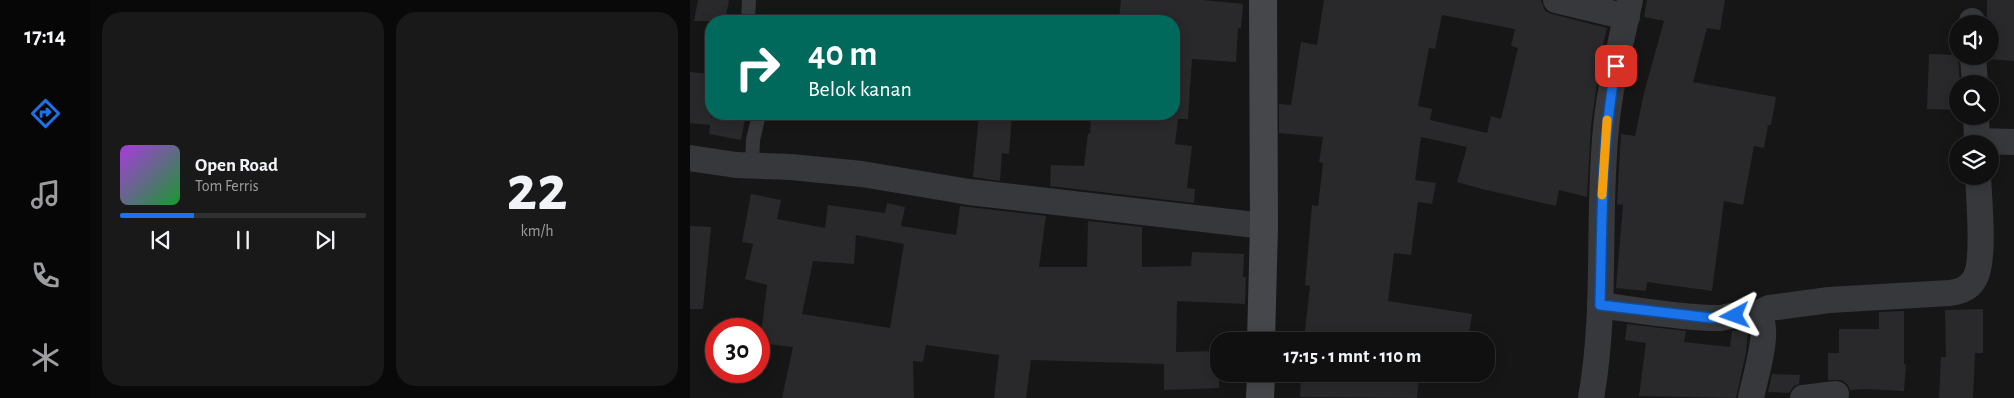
<!DOCTYPE html>
<html lang="id">
<meta charset="utf-8">
<style>
body{margin:0;font-family:"Alegreya Sans",sans-serif;background:#19191a;color:#f1f3f6;height:100vh;display:flex;flex-direction:column;font-size:19px;white-space:nowrap}
*{box-sizing:border-box;margin:0}
p{font-size:16px;color:#9c9d9f}
.icon{flex:none;width:28px;height:28px;fill:none;stroke:currentColor;stroke-width:2;stroke-linecap:round;stroke-linejoin:round}
.map{position:relative;flex:1;overflow:hidden}
.panel{display:flex;flex-direction:column;gap:12px;padding:12px;background:#090909;width:600px}
.panel>*{flex:none}
.hud{position:absolute;left:15px;top:15px;width:475px;height:105px;border-radius:20px;box-shadow:0 2px 12px #0003,0 0 0 1px #303031;background:#00695c;color:#fff;overflow:hidden}
.fabs{position:absolute;left:1259px;top:15px;display:grid;gap:10px}
.fabs a{display:grid;place-items:center;width:50px;height:50px;border-radius:50%;background:#101011;box-shadow:0 2px 12px #0003,0 0 0 1px #303031;font-size:25px}
.speed{position:absolute;left:15px;top:318px;display:flex;gap:10px;font-size:25px;font-weight:700;text-align:center}
.speed>*{display:grid;place-content:center;width:65px;height:65px;border-radius:50%;background:#101011;box-shadow:0 2px 12px #0003,0 0 0 1px #303031;line-height:1}
.speed .limit{border:8px solid #d22;background:#fff;color:#111}
.pin{position:absolute;display:grid;place-items:center;width:42px;height:42px;color:#fff;margin:-21px;border-radius:10px;box-shadow:0 2px 8px #0006}
.me{position:absolute;width:55px;margin:-28px;rotate:266deg;stroke-linejoin:round;filter:drop-shadow(0 0 4px #0008)}
.turn{display:flex;align-items:center;gap:18px;height:105px;padding:0 20px;font-size:22px}
.turn .icon{width:65px;height:65px;stroke-width:2.5}
.turn b{display:block;font-size:35px;line-height:42px}
.panel .tile{flex:1;display:flex;flex-direction:column;justify-content:center;gap:8px;min-width:0;padding:0 18px;border-radius:20px;background:#19191a}
.panel .dial{align-items:center;gap:0}
.dial b{font-size:65px;line-height:1}
.song{display:flex;align-items:center;gap:15px}
.cover{width:60px;height:60px;border-radius:8px;background:linear-gradient(135deg,hsl(280 70% 55%),hsl(130 70% 35%))}
.played{height:5px;border-radius:2px;background:linear-gradient(90deg,#1a73e8 30%,#303031 30%)}
.keys{display:flex;justify-content:space-around;direction:ltr}
.panel .tiles{flex:1;display:grid;gap:12px;grid-template-columns:repeat(2,1fr)}
.trip{position:absolute;left:520px;top:332px;width:285px;height:50px;border-radius:20px;background:#101011;box-shadow:0 2px 12px #0003,0 0 0 1px #303031;font-weight:600;line-height:50px;text-align:center}
main{display:flex;flex:1;min-height:0}
.menu{display:flex;flex-direction:column;width:90px;justify-content:space-around;align-items:center;background:#060607;color:#9c9d9f}
.menu .icon{width:35px;height:35px}
.menu .current{color:#1a73e8}
.menu b{font-size:22px;color:#f1f3f6}
.map>svg:first-child{display:block}
.building{fill:#29292b;fill-rule:evenodd}
.lines{fill:none;stroke-linecap:round;stroke-linejoin:round}
.service{stroke:#37383b;stroke-width:14}
.minor{stroke:#37383b;stroke-width:26}
.secondary{stroke:#45474b;stroke-width:28}
.route-casing{stroke:#114b97;stroke-width:12}
.route{stroke:#1a73e8;stroke-width:9}
.slow{stroke:#f59e0b;stroke-width:9}
</style>
<main>
<nav class="menu">
<b>17:14</b>
<svg class="icon current" aria-label="directions" viewBox="0 0 24 24"><path d="M12 3l9 9-9 9-9-9zM9 14v-3h6M13 9l2 2-2 2"/></svg>
<svg class="icon" aria-label="music" viewBox="0 0 24 24"><path d="M9 18V5l10-2v13"/><circle cx="6" cy="18" r="3"/><circle cx="16" cy="16" r="3"/></svg>
<svg class="icon" aria-label="phone" viewBox="0 0 24 24"><path d="M5 4h4l2 5-3 2q2 4 5 5l2-3 5 2v4C11 20 4 13 5 4z"/></svg>
<svg class="icon" aria-label="climate" viewBox="0 0 24 24"><path d="M12 3v18M4 7l16 10M4 17L20 7"/></svg>
</nav>
<section class="panel">
<div class="tiles">
<div class="tile">
<div class="song"><i class="cover"></i><div><b>Open Road</b><p>Tom Ferris</p></div></div>
<div class="played"></div>
<div class="keys"><svg class="icon" aria-label="previous" viewBox="0 0 24 24"><path d="M18 5L8 12l10 7zM5 5v14"/></svg><svg class="icon" aria-label="pause" viewBox="0 0 24 24"><path d="M8 5v14M16 5v14"/></svg><svg class="icon" aria-label="next" viewBox="0 0 24 24"><path d="M6 5l10 7-10 7zM19 5v14"/></svg></div>
</div>
<div class="tile dial"><b>22</b><p>km/h</p></div>
</div>
</section>
<div class="map">
<svg width="1324" height="398" viewBox="0 0 1324 398">
<rect width="100%" height="100%" fill="#161617"/>
<g class="building">
<polygon points="8,0 39,0 35,21 4,21"/>
<polygon points="431,0 512,0 553,4 551,28 548,28 546,62 502,59 498,119 488,119 485,144 502,146 497,188 505,189 504,203 360,186 361,165 394,166 398,133 400,134 401,114 459,114 484,116 484,21 449,21 429,19"/>
<path d="M634 0H851L855 11 862 14 917 28 906 75 908 76 901 126 897 197 869 190 866 206 792 189 767 182 777 147 731 137 725 180 746 183 742 204 728 202 721 255 704 253 698 301 782 314 778 341H629L614 339 620 286 615 285 622 205 628 206 633 163 629 162 633 137 589 133V104L601 105 611 42 627 45ZM752 15 825 29 821 46 828 48 811 119 801 116 797 133 740 120 742 109 728 106 739 48 745 49Z"/>
<polygon points="957,0 1035,0 1030,30 1017,28 1003,82 1086,97 1081,125 1078,125 1074,148 1064,146 1053,205 1034,201 1022,291 957,282 956,291 926,288 933,205 927,204 931,134 945,136 954,93 974,21 954,17"/>
<polygon points="1297,0 1324,0 1324,61 1298,59 1298,56 1300,56 1300,24 1297,24"/>
<polygon points="1239,54 1268,55 1270,84 1268,84 1268,110 1237,109"/>
<polygon points="0,72 21,74 21,119 22,114 56,114 51,140 19,134 20,125 0,123"/>
<polygon points="289,114 322,114 319,154 312,153 310,181 283,177"/>
<path d="M61 194 91 200 87 219 135 228 138 205 195 213 197 203 215 207 211 226 266 235 270 206 356 216 349 267H397L398 221 452 227V267L501 266 502 252 554 254 553 277H556L555 304 487 301 486 352 529 351V388L474 390V364L341 360 336 398H304L309 355 236 345 233 362 223 361 224 398H92L103 347 70 343 77 285 55 279 63 244 52 242ZM166 235 214 244 200 328 112 314 123 261 164 264Z"/>
<polygon points="0,226 21,227 13,309 0,309"/>
<polygon points="1293,309 1293,353 1285,353 1283,398 1249,398 1251,357 1256,357 1255,310"/>
<polygon points="1214,311 1214,364 1216,364 1214,391 1177,389 1160,390 1158,385 1152,380 1138,380 1138,353 1149,353 1149,329 1189,329 1189,312"/>
<polygon points="937,324 996,331 994,342 1040,347 1042,331 1058,329 1056,353 1046,398 949,396 956,343 935,340"/>
<polygon points="611,374 711,374 710,377 729,380 727,398 610,397"/>
<polygon points="1082,374 1110,375 1109,384 1104,386 1099,393 1078,392"/>
</g>
<g class="lines">
<g class="service">
<polyline points="58,21 59,0"/>
<polyline points="62,166 63,140 69,114"/>
</g>
<g class="minor">
<polyline points="866,0 937,17"/>
<polyline points="1282,21 1282,24"/>
<polyline points="1283,56 1285,84"/>
<polyline points="1286,116 1287,141"/>
<polyline points="1287,144 1287,141 1324,142"/>
<polyline points="0,158 46,165 101,167 172,174 279,192 574,226"/>
<path d="M910 305C947 310 992 318 1028 318 1038 318 1060 308 1069 316 1081 329 1064 381 1061 398"/>
<path d="M1066 314 1079 308 1139 300 1259 293C1270 292 1280 288 1285 278 1295 261 1289 198 1288 176"/>
<path d="M901 398C917 309 907 217 916 128 920 85 931 42 940 0"/>
<polyline points="1113,398 1146,394"/>
</g>
<g class="secondary">
<polyline points="571,341 574,226 573,0"/>
<polyline points="570,398 571,374"/>
</g>
</g>
<g class="lines">
<g class="route-casing">
<path id="route" d="M926 66C911 145 912 225 910 305L1021 318 1045 316"/>
</g>
<use href="#route" class="route"/>
<polyline class="slow" points="912,195 917,120"/>
</g>
</svg>
<div class="fabs">
<a><svg class="icon" aria-label="sound" viewBox="0 0 24 24"><path d="M4 9h4l5-4v14l-5-4H4zM17 9q2 3 0 6"/></svg></a>
<a><svg class="icon" aria-label="search" viewBox="0 0 24 24"><circle cx="10" cy="10" r="6"/><path d="M15 15l6 6"/></svg></a>
<a><svg class="icon" aria-label="layers" viewBox="0 0 24 24"><path d="M12 4l9 5-9 5-9-5zM3 14l9 5 9-5"/></svg></a>
</div>
<div class="speed"><div class="limit">30</div></div>
<div class="pin" style="left:926px;top:66px;background:#d93025"><svg class="icon" aria-label="arrive" viewBox="0 0 24 24"><path d="M6 21V4h12l-3 4 3 4H6"/></svg></div>
<svg class="me" style="left:1045px;top:316px" viewBox="-20 -20 40 40"><path d="M0-17L14 15 0 8-14 15z" fill="#1a73e8" stroke="#fff" stroke-width="4"/></svg>
<div class="trip">17:15 · 1 mnt · 110 m</div>
<div class="hud">
<div class="turn"><svg class="icon" aria-label="right" viewBox="0 0 24 24"><path d="M7 20v-9h11M14 6l5 5-5 5"/></svg><div><b>40 m</b>Belok kanan</div></div>
</div>
</div>
</main>
